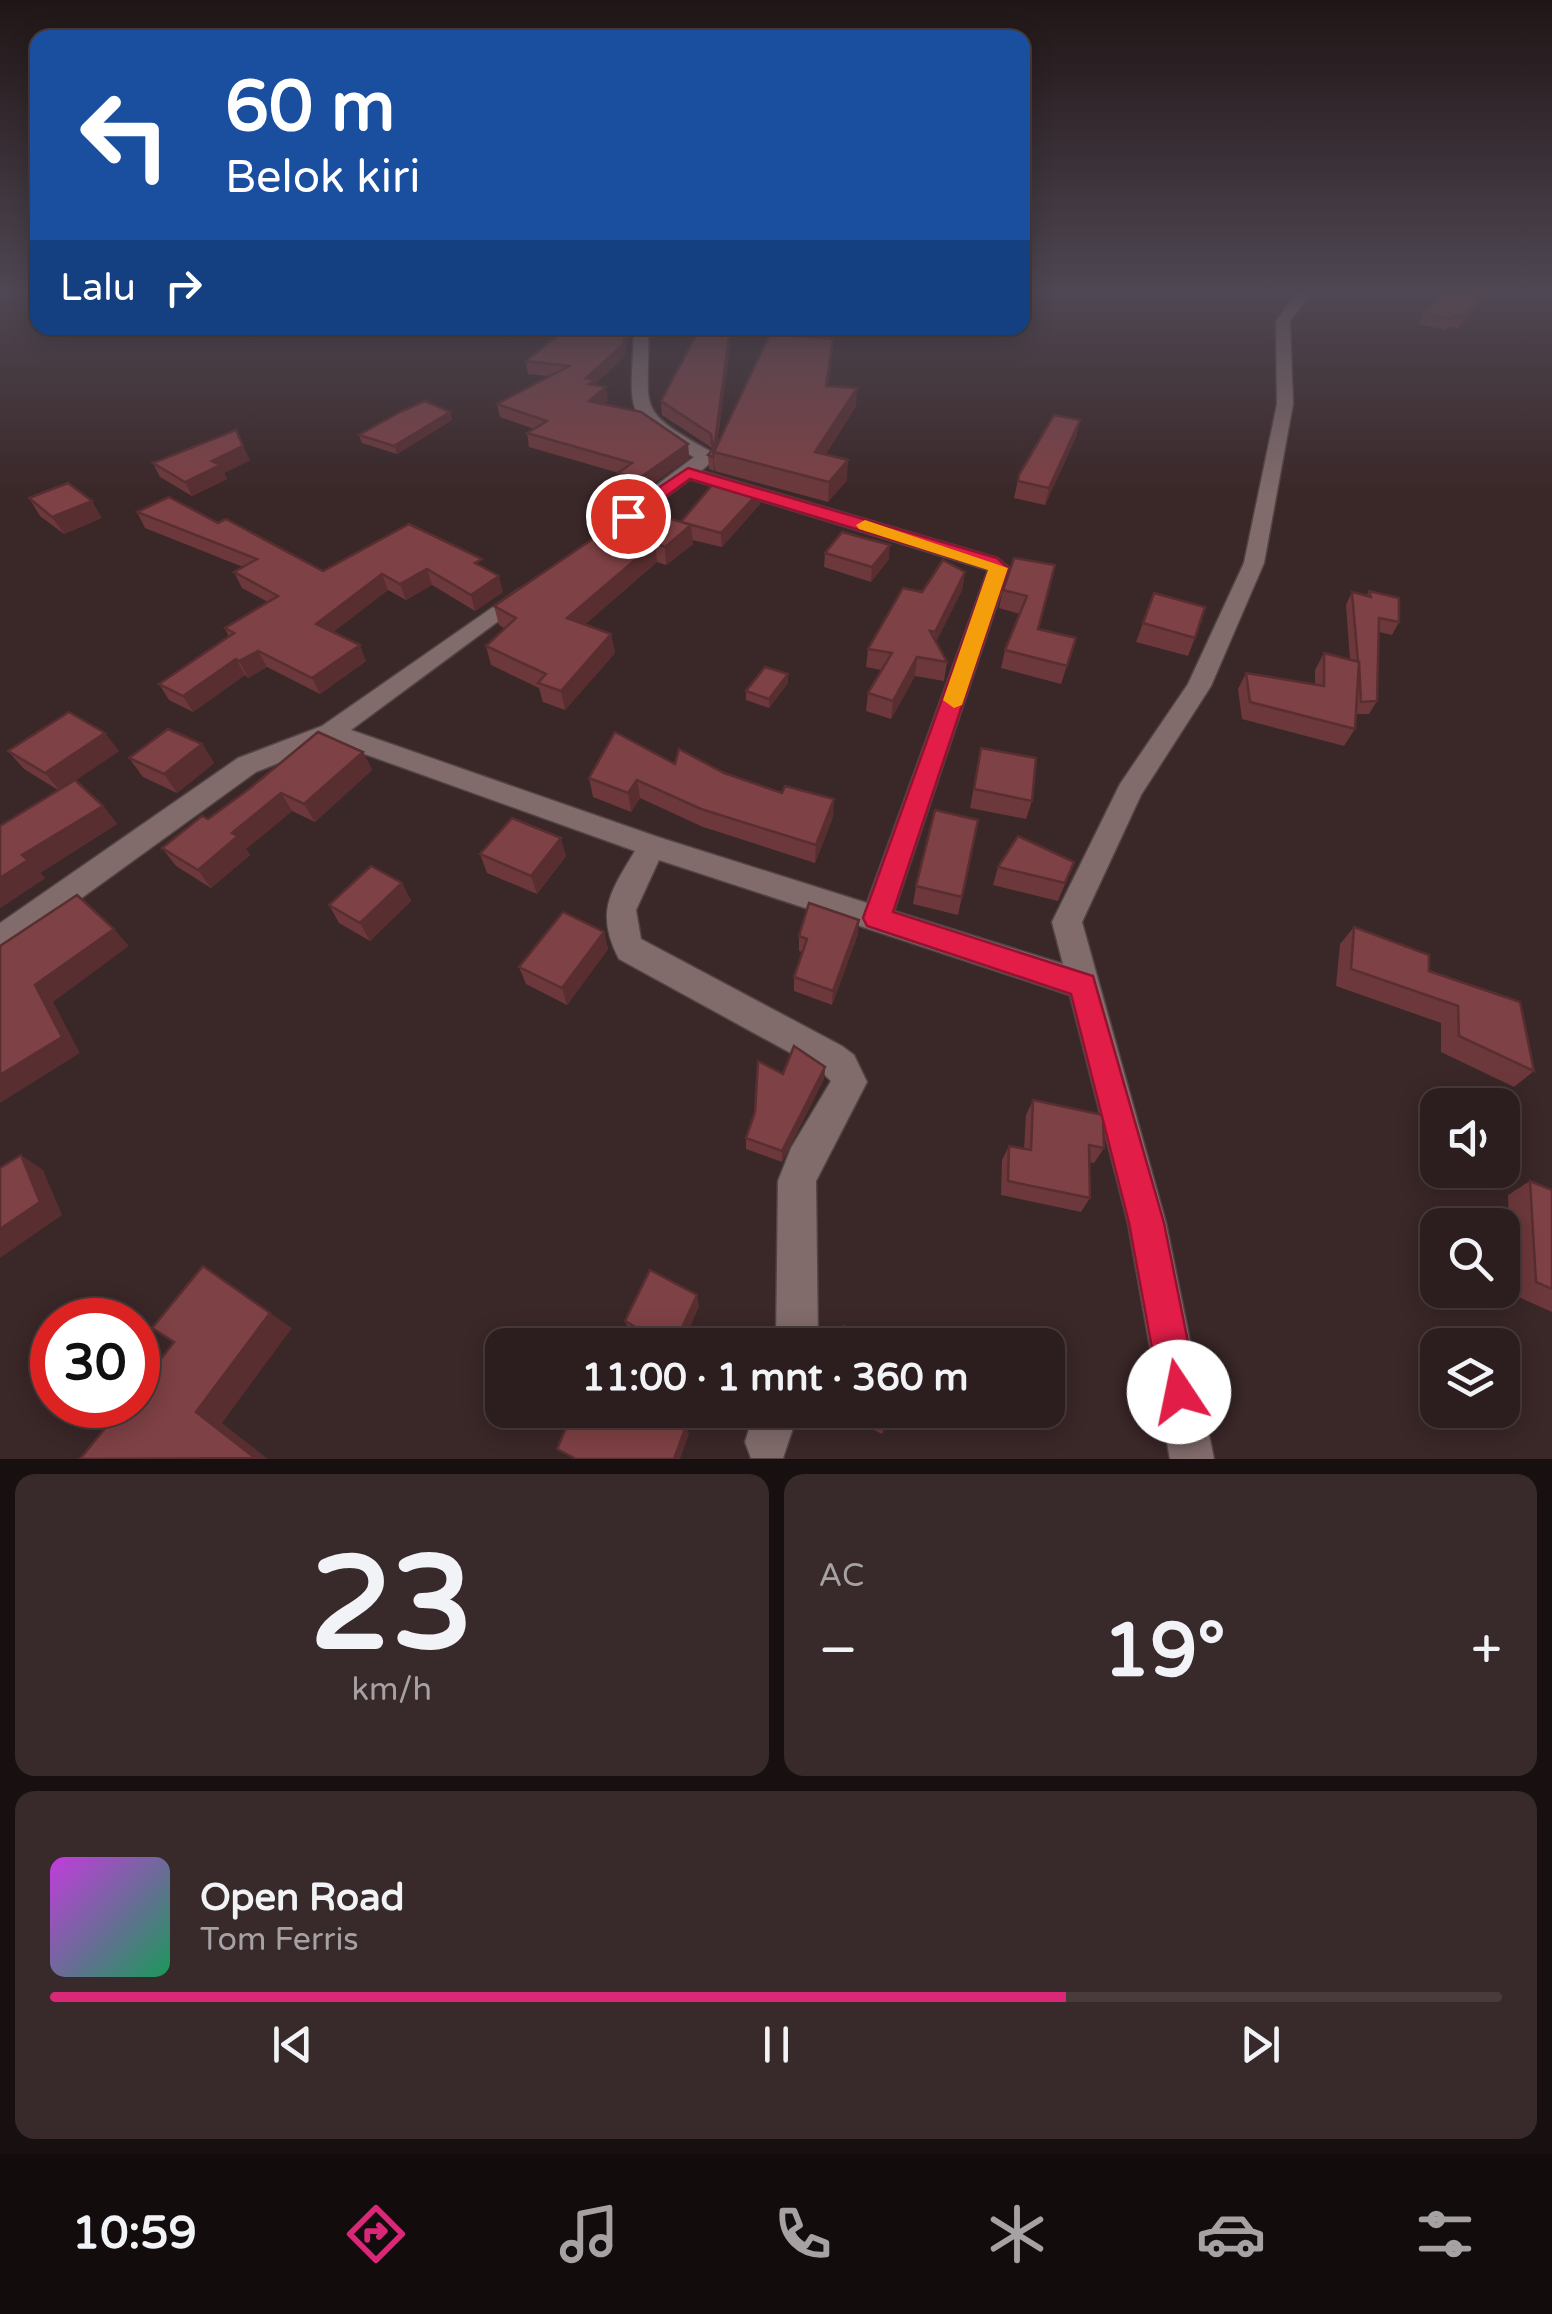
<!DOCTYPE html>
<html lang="id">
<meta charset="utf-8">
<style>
body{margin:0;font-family:"Varela Round",sans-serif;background:#382a2b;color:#f1f3f6;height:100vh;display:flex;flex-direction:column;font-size:38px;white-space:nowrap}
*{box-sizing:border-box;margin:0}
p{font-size:32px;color:#a6a2a4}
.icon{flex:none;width:55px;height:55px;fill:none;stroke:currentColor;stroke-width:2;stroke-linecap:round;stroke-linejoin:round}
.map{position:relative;height:1459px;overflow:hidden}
.side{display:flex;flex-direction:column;gap:15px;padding:15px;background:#181010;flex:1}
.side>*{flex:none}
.top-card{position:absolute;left:30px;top:30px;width:1000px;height:305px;border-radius:20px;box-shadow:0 5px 25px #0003,0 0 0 2px #483b3c;background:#1a4fa0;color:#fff;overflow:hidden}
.buttons{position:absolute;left:1420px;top:1088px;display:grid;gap:20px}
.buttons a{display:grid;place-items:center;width:100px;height:100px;border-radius:20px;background:#2c1d1e;box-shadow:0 5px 25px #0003,0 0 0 2px #483b3c;font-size:50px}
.speed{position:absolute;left:30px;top:1298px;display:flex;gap:20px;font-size:50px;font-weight:700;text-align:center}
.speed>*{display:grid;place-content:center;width:130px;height:130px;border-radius:50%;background:#2c1d1e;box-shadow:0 5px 25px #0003,0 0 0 2px #483b3c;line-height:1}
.speed .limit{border:15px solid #d22;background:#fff;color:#111}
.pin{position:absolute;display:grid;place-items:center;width:85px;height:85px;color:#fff;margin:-42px;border:5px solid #fff;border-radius:50%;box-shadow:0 2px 10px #0007}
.me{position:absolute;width:110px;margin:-55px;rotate:349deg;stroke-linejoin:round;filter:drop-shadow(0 0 8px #0008)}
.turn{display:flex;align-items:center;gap:35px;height:210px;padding:0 30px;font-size:45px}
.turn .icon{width:130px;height:130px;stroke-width:2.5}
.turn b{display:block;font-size:70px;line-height:85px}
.then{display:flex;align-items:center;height:95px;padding:0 30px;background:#0003;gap:20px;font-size:38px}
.big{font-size:75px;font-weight:700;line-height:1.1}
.side .card{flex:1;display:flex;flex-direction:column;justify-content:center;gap:15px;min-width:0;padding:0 35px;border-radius:20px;background:#382a2b}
.side .dial{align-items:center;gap:0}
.dial b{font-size:130px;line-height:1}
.song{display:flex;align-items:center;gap:30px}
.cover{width:120px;height:120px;border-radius:15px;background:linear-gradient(135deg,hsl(290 70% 55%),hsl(150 70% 35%))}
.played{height:10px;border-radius:5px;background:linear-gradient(90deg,#db2777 70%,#483b3c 70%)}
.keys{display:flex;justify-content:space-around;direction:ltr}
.heat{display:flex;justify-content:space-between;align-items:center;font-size:55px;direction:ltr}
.side .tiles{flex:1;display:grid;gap:15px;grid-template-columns:1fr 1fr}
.card:last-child{grid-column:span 2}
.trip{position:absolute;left:485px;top:1328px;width:580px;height:100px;border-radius:20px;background:#2c1d1e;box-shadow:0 5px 25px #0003,0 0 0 2px #483b3c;font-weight:700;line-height:100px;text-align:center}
.dock{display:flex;height:160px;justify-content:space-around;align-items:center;background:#120c0c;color:#a6a2a4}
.dock .icon{width:70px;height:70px}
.dock .on{color:#db2777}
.dock b{font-size:45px;color:#f1f3f6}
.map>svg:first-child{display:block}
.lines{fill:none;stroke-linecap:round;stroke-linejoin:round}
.minor-casing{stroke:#524344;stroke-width:3}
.minor{fill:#816b6b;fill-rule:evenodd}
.wall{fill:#6c383b}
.shaded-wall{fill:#582e30}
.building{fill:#7e4145;stroke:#582e30;stroke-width:2.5}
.route{fill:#e11d48;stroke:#92132f;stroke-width:2.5}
.slow{fill:#f59e0b}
</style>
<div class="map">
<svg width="1552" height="1459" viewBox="0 0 1552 1459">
<rect width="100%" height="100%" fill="#3a2728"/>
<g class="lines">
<g class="minor-casing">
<g id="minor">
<path d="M1300 290H1313L1290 321 1293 404 1264 563 1211 686 1141 795 1082 922 1166 1223 1214 1459H1170L1128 1223 1070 995 659 860 636 910 641 939 842 1046 854 1055 867 1082 816 1181 818 1345H776L778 1181 791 1148 831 1081 818 1068 619 959C595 913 610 892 635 851L331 742 256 772 11 949 0 953V923L238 758 322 726 519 589 527 590 530 595 527 600 351 730 658 837 867 903 988 570 690 479 620 531H606V523L694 457C618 414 632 410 634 328H648C651 411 631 407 710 451V463L701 471 997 558 1009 568 894 911 1063 964 1052 922 1120 784 1188 684 1244 563 1277 404 1276 321Z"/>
<polygon points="755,1410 799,1410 783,1458 751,1458 745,1442"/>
</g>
</g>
<use href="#minor" class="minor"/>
</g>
<g class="wall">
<polygon points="1488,291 1482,302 1458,328 1449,326 1445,330 1419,324 1424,313"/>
<polygon points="655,328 732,328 717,445 833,339 828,386 856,406 826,454 847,480 828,502 715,471 715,465 714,471 709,469 708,455 712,450 712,448 662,415 661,401 699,328 695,331"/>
<polygon points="624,357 595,384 608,401 603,404 688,444 689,458 640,493 620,487 619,473 529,447 527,433 534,429 500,417 497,404 549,376 528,374 526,361"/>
<polygon points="450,412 452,420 397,454 362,443 359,435"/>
<polygon points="1080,420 1076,437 1045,505 1014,498 1019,475"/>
<polygon points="250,460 224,473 227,479 192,496 160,477 153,463"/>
<polygon points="29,498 102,518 64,534 40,516"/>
<polygon points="760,504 722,547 692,540 693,544 666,565 657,562 585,624 611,634 615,653 565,710 543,702 539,688 491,665 486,646 505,629 499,625 494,606 606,530 605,526 681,522"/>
<polygon points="137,512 218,523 323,571 485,568 503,592 475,611 432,585 406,600 388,590 333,632 366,661 320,694 267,667 248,678 245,675 193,712 169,700 159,684 229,637 225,628 268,602 242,588 234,572 243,567 145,528"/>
<polygon points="825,553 889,559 871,582 824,567"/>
<polygon points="1014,558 1039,629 1076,638 1061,684 1001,668 1005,650 1020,614 999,608 1003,590"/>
<polygon points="965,572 962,590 936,642 947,662 944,681 915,676 891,719 866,711 868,693 881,670 866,667 868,649 922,592"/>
<polygon points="1369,591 1399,622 1392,635 1379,632 1377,701 1369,714 1356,714 1355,729 1344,746 1242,719 1238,689 1246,673 1315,685 1315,670 1324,653 1350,660 1346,605 1352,592 1366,596"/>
<polygon points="1154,593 1195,638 1188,656 1136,642"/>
<polygon points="788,674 788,683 769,708 746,700 746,691"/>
<polygon points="202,744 214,763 177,793 143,777 129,758"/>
<polygon points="981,748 1032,801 1026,819 970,808"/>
<polygon points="8,751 119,751 76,780 103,806 117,824 40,873 45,878 0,908 58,790 24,769"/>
<polygon points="363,752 372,770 315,822 292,811 246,849 250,855 211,888 176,866 162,848 208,819"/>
<polygon points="675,764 724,773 833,817 815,863 703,827 640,798 631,812 593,797 589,778"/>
<polygon points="480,854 566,856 537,894 487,873"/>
<polygon points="1074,862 1058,901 993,885 998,867"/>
<polygon points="402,883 411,901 370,941 339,923 329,905"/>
<polygon points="916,886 962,897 958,915 913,904"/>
<polygon points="1354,927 1429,971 1534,1071 1514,1087 1441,1052 1441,1023 1336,986 1340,944"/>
<polygon points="604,932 608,949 567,1005 526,984 519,967"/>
<polygon points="858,934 832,1005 794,991 794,977 803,952 799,951 799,936"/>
<polygon points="825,1067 824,1079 782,1162 746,1149 746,1138 783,1074"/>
<polygon points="1033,1100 1104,1148 1094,1163 1089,1162 1090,1198 1081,1212 1001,1195 1002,1160 1009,1146 1024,1149 1026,1115"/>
<polygon points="1530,1181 1552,1190 1552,1312 1512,1294 1508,1195"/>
<polygon points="699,1306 682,1345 653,1345 630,1332 625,1321"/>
<polygon points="836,1410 891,1410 882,1434"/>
</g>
<g class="shaded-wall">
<polygon points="1488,291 1482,302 1458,328 1464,317"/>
<polygon points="627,328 631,328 624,357 595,384 597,393 586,378"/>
<polygon points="730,328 732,328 716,452 714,452 714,471 713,457"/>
<polygon points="833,339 832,357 826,405 826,386"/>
<polygon points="606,387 608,401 591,414 589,401"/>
<polygon points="857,388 856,406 815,472 815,452"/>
<polygon points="450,412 452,420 397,454 394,446"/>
<polygon points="1080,420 1076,437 1045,505 1049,488"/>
<polygon points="688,444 689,458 640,493 638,479"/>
<polygon points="243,446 250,460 224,473 227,479 192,496 185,482 212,461"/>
<polygon points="848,460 847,480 828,502 829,482"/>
<polygon points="760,491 760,504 722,547 721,533"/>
<polygon points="92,501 102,518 64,534 52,517"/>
<polygon points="691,525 693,544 666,565 665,547"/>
<polygon points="655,543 657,562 571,637 567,618"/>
<polygon points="890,545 889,559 871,582 872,567"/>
<polygon points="427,569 432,585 406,600 400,584"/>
<polygon points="965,572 962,590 932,650 935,632"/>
<polygon points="382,574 388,590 323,640 316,624"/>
<polygon points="499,576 503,592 475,611 471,595"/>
<polygon points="611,634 615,653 565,710 561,691"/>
<polygon points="360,645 366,661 320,694 312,678"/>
<polygon points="258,651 267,667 248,678 239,661"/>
<polygon points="917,657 915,676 891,719 893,701"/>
<polygon points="236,659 245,675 193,712 183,696"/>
<polygon points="788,674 788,683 769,708 769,699"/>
<polygon points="105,733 119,751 60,791 45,773"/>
<polygon points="202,744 214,763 177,793 164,774"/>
<polygon points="363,752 372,770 315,822 304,804"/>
<polygon points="637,780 640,798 631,812 628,793"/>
<polygon points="281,793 292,811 246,849 250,855 211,888 198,870 232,833"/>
<polygon points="834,799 833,817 815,863 816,845"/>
<polygon points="103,806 117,824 40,873 45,878 0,908 0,878 22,855"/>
<polygon points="561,838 566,856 537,894 531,876"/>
<polygon points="402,883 411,901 370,941 360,923"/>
<polygon points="859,920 858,934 832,1005 833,991"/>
<polygon points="114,929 129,946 53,1002 80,1053 0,1103 0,1075 35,985"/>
<polygon points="604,932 608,949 567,1005 562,988"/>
<polygon points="825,1067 824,1079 782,1162 782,1151"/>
<polygon points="21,1155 43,1170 62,1215 0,1258 0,1229"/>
<polygon points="697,1295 699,1306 682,1345 674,1345"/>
<polygon points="270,1313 292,1328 222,1423 268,1459 254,1459 196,1412"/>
<polygon points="686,1426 689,1434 680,1459 674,1459"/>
</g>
<g class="building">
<polygon points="1444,290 1485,290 1488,291 1464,317 1454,315 1451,319 1424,313"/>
<polygon points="567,328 627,328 623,345 586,378 595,380 589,384 606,387 589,401 641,412 688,444 638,479 618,473 632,463 527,433 547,421 497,404 569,366 526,361"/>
<polygon points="700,328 730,328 713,457 708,455 713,449 711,434 661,401"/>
<polygon points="770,334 833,339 826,386 857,388 815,452 848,460 829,482 714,452"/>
<polygon points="425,401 450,412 394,446 359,435 400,412"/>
<polygon points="1054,415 1080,420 1049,488 1018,481 1019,475"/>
<polygon points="236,430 243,446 212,461 220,465 185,482 153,463"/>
<polygon points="718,478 760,491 721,533 681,522"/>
<polygon points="68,483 92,501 52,517 29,498"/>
<polygon points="169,497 218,523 226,519 323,571 409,524 482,559 475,563 499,576 471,595 427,569 400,584 382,574 316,624 360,645 312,678 258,651 239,661 236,659 183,696 159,684 234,633 225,628 278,596 234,572 257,559 137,512"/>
<polygon points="631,507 691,525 665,547 655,543 567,618 611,634 561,691 538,683 546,674 486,646 516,618 494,606 609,528 605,526"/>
<polygon points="842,532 890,545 872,567 825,553"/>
<polygon points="1014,558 1055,565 1038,629 1076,638 1067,666 1005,650 1027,596 1003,590"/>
<polygon points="943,560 965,572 935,632 930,631 947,662 917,657 893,701 868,693 892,653 868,649 903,588 922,592"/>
<polygon points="1369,591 1399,598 1399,622 1379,618 1377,701 1361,702 1359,662 1358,662 1352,592 1371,597"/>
<polygon points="1154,593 1205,607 1195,638 1143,623"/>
<polygon points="1324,653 1359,662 1355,729 1250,702 1246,673 1324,686"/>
<polygon points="765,667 788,674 769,699 746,691"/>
<polygon points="69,712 105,733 45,773 8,751"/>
<polygon points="168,729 202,744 164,774 129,758"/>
<polygon points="318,732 363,752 304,804 281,793 232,833 238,836 198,870 162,848 202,816 208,819 249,789"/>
<polygon points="615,732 675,764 679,749 724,773 782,793 785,786 834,799 816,845 701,809 637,780 628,793 589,778"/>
<polygon points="981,748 1036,758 1032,801 974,789"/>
<polygon points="75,780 103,806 22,855 28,860 0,878 0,826"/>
<polygon points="935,810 978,820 962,897 916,886"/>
<polygon points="512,818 561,838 531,876 480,854"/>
<polygon points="1018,836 1074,862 1065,883 998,867"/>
<polygon points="371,866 402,883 360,923 329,905"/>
<polygon points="77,895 114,929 35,985 62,1037 0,1075 0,946"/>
<polygon points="809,903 859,920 833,991 794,977 807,939 799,936"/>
<polygon points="563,912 604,932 562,988 519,967"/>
<polygon points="1354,927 1429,955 1429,971 1520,1002 1534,1071 1459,1036 1458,1006 1351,969"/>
<polygon points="794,1046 825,1067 782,1151 746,1138 755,1112 758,1061 783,1074"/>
<polygon points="1033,1100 1103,1115 1104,1148 1089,1145 1090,1198 1008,1181 1009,1146 1031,1150"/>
<polygon points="21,1155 40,1202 0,1229 0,1168"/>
<polygon points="1530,1181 1552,1190 1552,1289 1536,1282"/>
<polygon points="203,1266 270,1313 196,1412 255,1458 80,1459 124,1405 138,1405 138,1388 174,1342 152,1328"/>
<polygon points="650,1270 697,1295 674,1345 667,1345 625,1321"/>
<polygon points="844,1326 880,1345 837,1345"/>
<polygon points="574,1410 653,1410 686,1426 674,1459 576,1459 557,1449"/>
<polygon points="855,1410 891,1410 886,1426"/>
</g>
<linearGradient id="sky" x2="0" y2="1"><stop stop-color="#201516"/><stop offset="0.59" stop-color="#4f4753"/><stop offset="1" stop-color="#4f4753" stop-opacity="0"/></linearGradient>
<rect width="1552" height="495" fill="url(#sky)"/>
<polygon class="route" points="688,468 997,558 1008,568 893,912 1093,976 1164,1223 1198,1392 1193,1405 1179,1411 1165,1405 1160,1392 1129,1223 1071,994 867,926 863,918 989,569 690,479 635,519 622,519 622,512"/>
<polygon class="slow" points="865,520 1008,568 962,705 954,708 943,700 988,570 859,529 856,525"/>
</svg>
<div class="buttons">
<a><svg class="icon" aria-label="sound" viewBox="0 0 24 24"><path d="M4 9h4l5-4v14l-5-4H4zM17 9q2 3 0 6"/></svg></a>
<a><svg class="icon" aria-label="search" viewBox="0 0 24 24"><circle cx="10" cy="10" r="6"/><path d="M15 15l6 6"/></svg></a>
<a><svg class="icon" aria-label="layers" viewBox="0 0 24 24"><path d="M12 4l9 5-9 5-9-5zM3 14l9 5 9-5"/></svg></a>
</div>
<div class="speed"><div class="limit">30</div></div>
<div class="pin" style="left:628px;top:516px;background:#d93025"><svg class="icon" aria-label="arrive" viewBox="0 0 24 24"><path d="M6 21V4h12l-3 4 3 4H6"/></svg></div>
<svg class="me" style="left:1179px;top:1392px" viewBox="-20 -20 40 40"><circle r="19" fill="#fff"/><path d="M0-13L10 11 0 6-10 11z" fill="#e11d48"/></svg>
<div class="trip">11:00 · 1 mnt · 360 m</div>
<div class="top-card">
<div class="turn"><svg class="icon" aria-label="left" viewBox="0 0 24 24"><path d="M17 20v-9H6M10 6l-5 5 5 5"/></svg><div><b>60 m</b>Belok kiri</div></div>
<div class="then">Lalu<svg class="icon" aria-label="right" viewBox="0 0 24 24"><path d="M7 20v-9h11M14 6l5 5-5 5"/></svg></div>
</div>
</div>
<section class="side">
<div class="tiles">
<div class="card dial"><b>23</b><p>km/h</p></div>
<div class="card"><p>AC</p>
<div class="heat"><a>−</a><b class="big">19°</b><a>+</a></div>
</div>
<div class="card">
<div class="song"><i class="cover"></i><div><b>Open Road</b><p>Tom Ferris</p></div></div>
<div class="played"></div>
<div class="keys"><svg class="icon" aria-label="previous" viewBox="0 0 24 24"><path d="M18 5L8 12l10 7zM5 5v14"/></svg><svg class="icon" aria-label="pause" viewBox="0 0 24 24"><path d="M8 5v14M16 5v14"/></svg><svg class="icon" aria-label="next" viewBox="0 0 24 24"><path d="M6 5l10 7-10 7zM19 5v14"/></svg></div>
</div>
</div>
</section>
<nav class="dock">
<b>10:59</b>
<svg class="icon on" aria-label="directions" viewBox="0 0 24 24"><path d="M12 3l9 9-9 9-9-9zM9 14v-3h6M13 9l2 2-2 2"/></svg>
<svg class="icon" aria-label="music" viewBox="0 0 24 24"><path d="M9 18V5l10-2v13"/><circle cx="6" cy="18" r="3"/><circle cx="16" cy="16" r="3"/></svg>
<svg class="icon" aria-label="phone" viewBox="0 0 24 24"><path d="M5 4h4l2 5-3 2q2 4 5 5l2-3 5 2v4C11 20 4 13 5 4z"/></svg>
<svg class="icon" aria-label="climate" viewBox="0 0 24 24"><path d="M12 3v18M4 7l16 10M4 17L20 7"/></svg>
<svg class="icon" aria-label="car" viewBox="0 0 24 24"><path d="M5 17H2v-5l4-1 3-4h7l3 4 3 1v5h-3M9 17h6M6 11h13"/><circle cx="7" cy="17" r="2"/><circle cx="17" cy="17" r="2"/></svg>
<svg class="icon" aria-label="filters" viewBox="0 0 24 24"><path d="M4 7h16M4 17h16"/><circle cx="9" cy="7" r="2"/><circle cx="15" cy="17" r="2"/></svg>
</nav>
